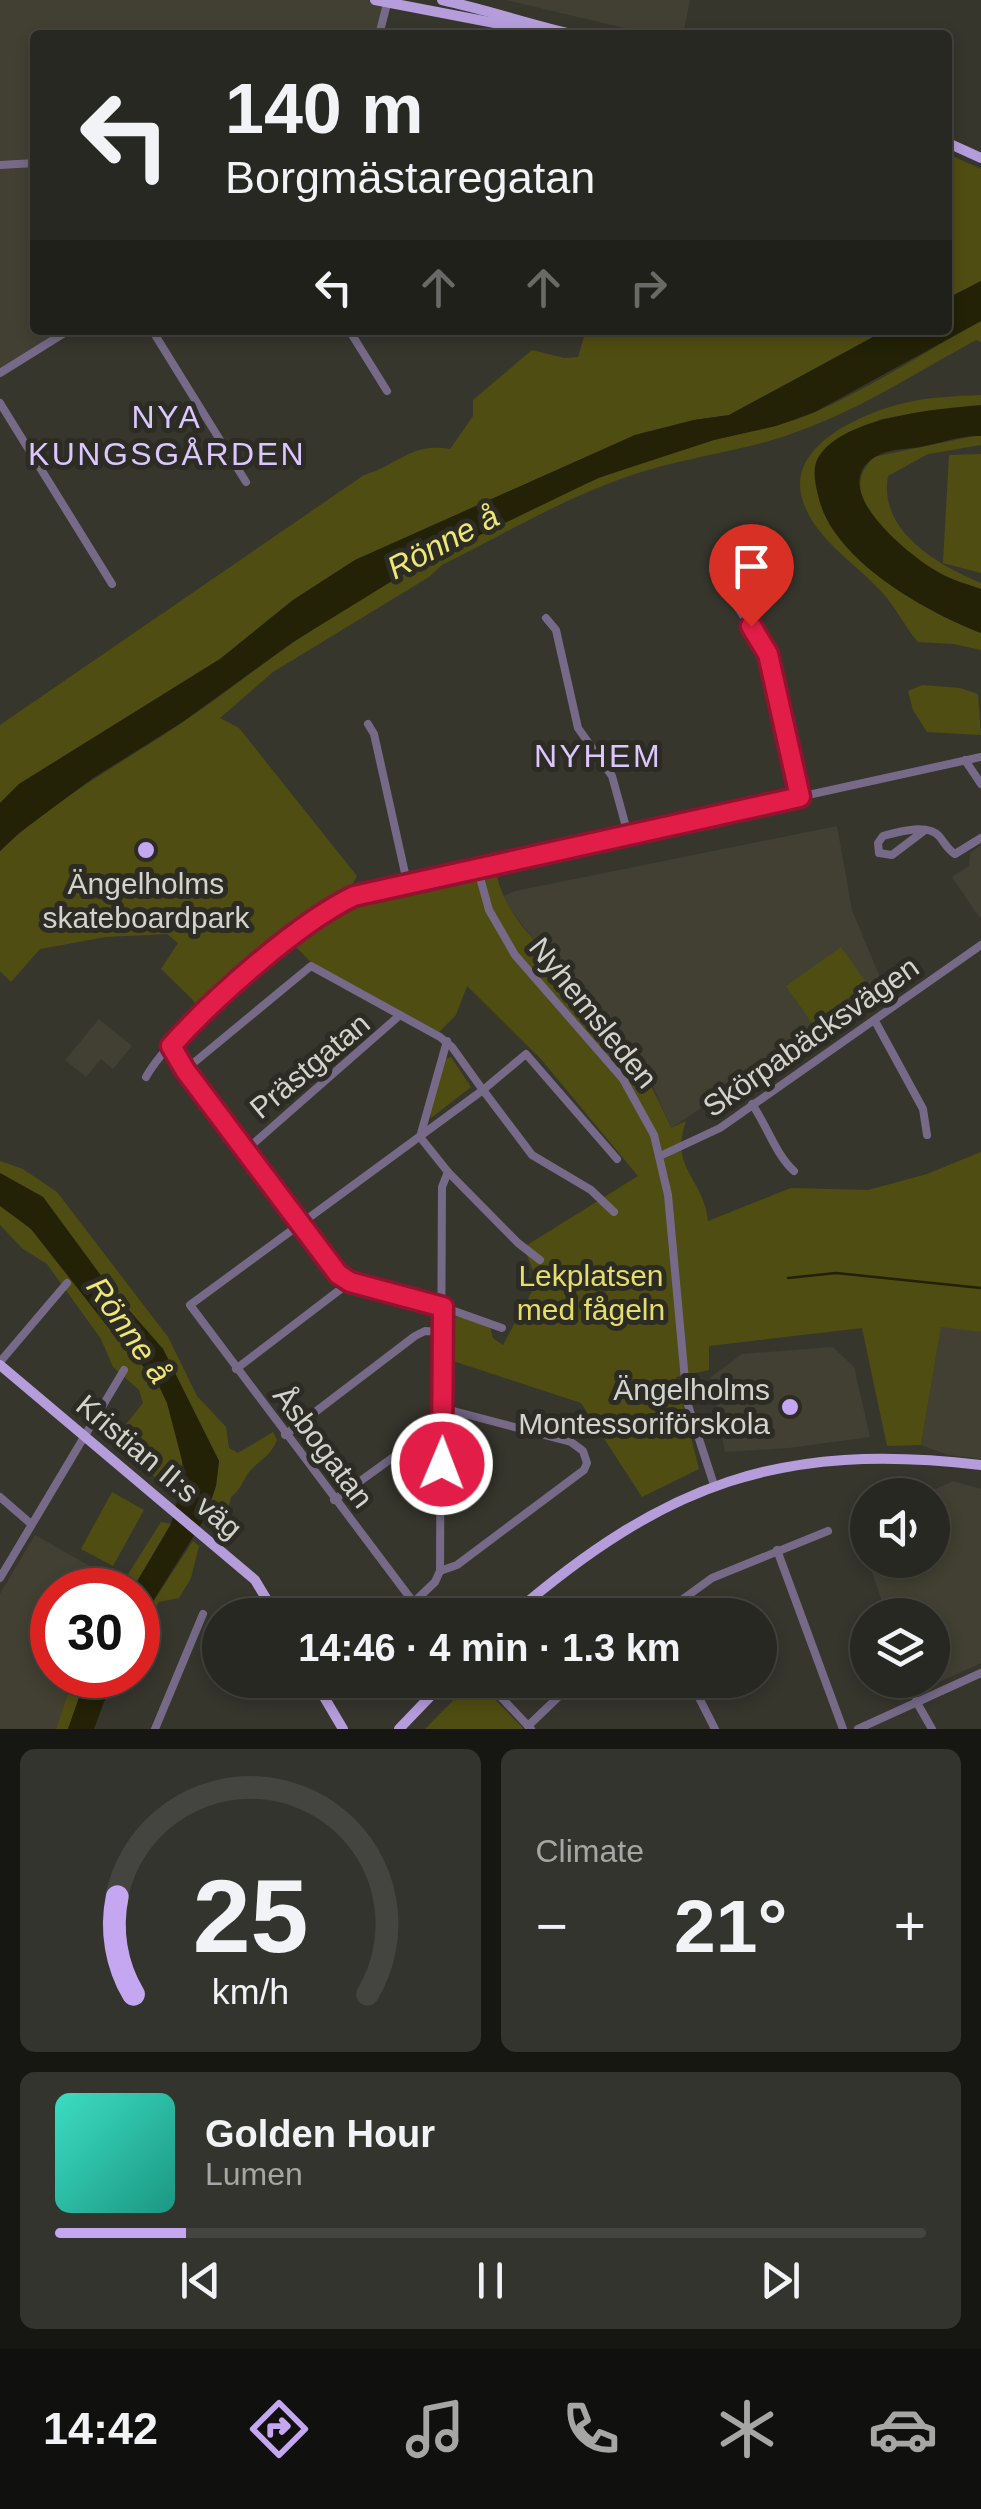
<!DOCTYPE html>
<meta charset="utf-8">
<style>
body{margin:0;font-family:Helvetica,sans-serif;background:#34342f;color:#f1f3f6;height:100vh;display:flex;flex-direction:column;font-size:38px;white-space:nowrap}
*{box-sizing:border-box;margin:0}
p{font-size:32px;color:#a5a6a5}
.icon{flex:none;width:55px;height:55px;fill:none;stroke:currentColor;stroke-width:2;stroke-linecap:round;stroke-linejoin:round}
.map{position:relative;height:1729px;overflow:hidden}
.side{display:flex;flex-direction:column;gap:20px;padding:20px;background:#161613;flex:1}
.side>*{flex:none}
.guide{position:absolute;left:30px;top:30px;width:922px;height:305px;border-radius:10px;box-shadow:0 5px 15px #0003,0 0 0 2px #444440;background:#282822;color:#f1f3f6;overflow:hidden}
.controls{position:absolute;left:850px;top:1478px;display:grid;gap:20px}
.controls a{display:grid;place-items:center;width:100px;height:100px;border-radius:50%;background:#282822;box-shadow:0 5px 15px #0003,0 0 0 2px #444440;font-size:50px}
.speed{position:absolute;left:30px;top:1568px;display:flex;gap:20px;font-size:50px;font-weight:700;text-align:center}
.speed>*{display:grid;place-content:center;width:130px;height:130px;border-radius:50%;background:#282822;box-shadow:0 5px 15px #0003,0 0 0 2px #444440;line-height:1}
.speed .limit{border:15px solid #d22;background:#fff;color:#111}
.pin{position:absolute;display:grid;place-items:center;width:85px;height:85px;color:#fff;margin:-102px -42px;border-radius:50% 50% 50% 0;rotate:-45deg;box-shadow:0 0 10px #0007}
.pin .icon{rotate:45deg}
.me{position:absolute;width:110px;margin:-55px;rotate:1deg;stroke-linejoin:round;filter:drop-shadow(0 0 8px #0008)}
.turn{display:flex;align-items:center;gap:35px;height:210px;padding:0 30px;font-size:45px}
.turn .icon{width:130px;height:130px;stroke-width:2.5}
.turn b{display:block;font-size:70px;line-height:85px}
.lanes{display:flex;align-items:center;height:95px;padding:0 30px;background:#0003;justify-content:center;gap:50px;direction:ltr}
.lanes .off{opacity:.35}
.big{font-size:75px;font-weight:600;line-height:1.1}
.side .tile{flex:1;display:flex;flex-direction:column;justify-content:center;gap:15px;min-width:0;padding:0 35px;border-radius:15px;background:#34342f}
.side .dial{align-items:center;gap:0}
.dial svg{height:260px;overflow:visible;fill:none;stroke:#444440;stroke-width:7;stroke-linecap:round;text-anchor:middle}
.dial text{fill:#f1f3f6;stroke:none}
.song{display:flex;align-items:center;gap:30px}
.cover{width:120px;height:120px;border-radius:15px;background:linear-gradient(135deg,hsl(170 70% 55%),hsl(170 70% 35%))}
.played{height:10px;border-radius:5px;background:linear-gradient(90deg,#c5a7f1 15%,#444440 15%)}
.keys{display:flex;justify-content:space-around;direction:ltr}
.heat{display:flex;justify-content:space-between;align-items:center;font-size:55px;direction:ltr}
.side .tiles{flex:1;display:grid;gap:20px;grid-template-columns:1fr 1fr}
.tile:last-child{grid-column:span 2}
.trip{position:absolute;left:202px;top:1598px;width:575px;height:100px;border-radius:50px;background:#282822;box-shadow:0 5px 15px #0003,0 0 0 2px #444440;font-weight:600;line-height:100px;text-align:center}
.menu{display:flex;height:160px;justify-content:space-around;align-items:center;background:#10100e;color:#a5a6a5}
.menu .icon{width:70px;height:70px}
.menu .active{color:#c5a7f1}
.menu b{font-size:45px;color:#f1f3f6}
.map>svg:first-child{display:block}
.built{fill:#414032}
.green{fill:#504d12}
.water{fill:#232106}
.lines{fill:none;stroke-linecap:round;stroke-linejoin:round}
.stream{stroke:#232106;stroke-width:2.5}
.minor{stroke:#766a88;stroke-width:8}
.major{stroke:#b59cdb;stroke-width:10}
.route-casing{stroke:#92132f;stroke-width:25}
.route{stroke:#e11d48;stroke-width:18}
.poi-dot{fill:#c5a7f1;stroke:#2c2c24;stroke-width:4}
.labels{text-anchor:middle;stroke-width:10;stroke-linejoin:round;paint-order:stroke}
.poi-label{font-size:30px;fill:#d3d3ce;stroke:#2c2c24}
.street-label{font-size:30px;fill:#d3d3ce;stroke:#2c2c24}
.park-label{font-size:30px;fill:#e5de69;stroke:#2c2c24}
.neighbourhood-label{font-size:32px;letter-spacing:2.5px;fill:#dcc6fe;stroke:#2c2c24}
.water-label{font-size:32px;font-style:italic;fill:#eee773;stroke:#2c2c24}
</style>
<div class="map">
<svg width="981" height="1729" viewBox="0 0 981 1729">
<rect width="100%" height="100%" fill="#36362d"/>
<g class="built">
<polygon points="0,0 370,0 385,4 378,35 35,35 35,330 67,330 0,372"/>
<polygon points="506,0 690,0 683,35 654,35"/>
<polygon points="837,826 852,910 884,987 671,1128 652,1084 599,1007 539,947 501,897 515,891"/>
<polygon points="981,845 981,917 979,917 952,877 969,866 970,853"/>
<polygon points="99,1019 132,1046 113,1069 101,1059 86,1077 65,1060"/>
<polygon points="941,1326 981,1332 981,1459 948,1455 921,1445"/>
<polygon points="833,1347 854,1367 870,1437 789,1448 725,1452 711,1377 742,1354"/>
<polygon points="953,1481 981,1489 981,1663 915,1693 910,1680 932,1680 932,1615 887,1615 856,1527 867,1521 868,1560 932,1560 932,1495 923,1495"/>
<polygon points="35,1535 121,1584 118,1590 52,1590 52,1675 74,1675 56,1729 0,1729 0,1594"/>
</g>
<g class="green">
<polygon points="948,154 981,169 981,281 948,298"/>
<path d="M981 321V342L976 340C919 371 861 409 799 431 744 452 684 457 629 476 564 498 504 534 442 565L429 577 273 672 220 718 239 728 357 876 347 893 303 922 199 1010 192 999 161 969 178 943 167 934 106 937 40 949 11 982 0 971V851C53 800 119 765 180 724 220 698 257 667 297 640 391 577 492 522 597 479 634 464 674 451 712 440 747 431 782 427 815 412 872 387 926 351 981 321Z"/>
<path d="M586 330H886L729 415 694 420 635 435 355 560 293 600 220 659 19 784 0 803V725L364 475C398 465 412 442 450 449L473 416V400L532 350 564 358 578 357Z"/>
<path d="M981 395V405L881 419 852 433 829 524C867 573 923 611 981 633V650L954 644 918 642C906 628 898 612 887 598 860 565 814 541 802 498 787 445 863 413 904 403 929 397 955 396 981 395Z"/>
<path d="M974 436H981V445L928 454 888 476C878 531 938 565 981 583V589C969 585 956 581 944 576 917 563 852 511 861 478 862 471 869 463 873 457Z"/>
<polygon points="981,454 981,573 943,563 949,455"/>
<polygon points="922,685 960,688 978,694 981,735 927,732 913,710 908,691"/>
<path d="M496 872C508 931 563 962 599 1007 629 1044 652 1084 671 1128L686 1121C669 1170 704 1178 708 1221L791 1188 868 1190 927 1174 981 1152V1332L941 1327 921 1445 887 1446 862 1328 709 1346V1370L676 1377 699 1469 642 1497 581 1403 450 1360 453 1316 489 1323 493 1338 503 1345 537 1282 524 1247 638 1176 540 1058 467 986 456 1015 439 1032 311 962 292 943 352 904Z"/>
<polygon points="841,947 867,984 812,1023 786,986"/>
<polygon points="451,1057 471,1087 431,1118 430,1113 445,1059"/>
<path d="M0 1161 23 1169 57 1192 168 1337 197 1396 226 1427 229 1448 238 1453 273 1432 277 1440C269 1458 262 1458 250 1471 242 1481 243 1487 231 1497 228 1510 226 1521 211 1523L205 1518 216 1486 219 1461 163 1349 113 1292 43 1197 0 1173Z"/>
<path d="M0 1206C48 1232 78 1292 113 1333 127 1350 148 1366 159 1385 178 1419 188 1460 179 1497L112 1442 143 1403 139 1390 113 1367 101 1339 47 1264 23 1249 0 1225Z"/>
<polygon points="112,1492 144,1510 113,1566 81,1549"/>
<polygon points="161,1522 171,1524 132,1590 118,1590"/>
<polygon points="193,1541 199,1546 191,1578 179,1598 159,1602 138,1636 138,1625"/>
<polygon points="74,1675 87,1675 68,1729 56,1729"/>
<polygon points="473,1680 476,1680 524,1729 425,1729"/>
</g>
<g class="water">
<polygon points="981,281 981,321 815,412 776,426 714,440 598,478 418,565 293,642 181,723 93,778 19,833 0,851 0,803 19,784 220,659 293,600 355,560 635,435 694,420 729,415 886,330 948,330 948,298"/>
<path d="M981 405V436C961 435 940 443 920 447 906 449 888 449 875 457 824 488 911 557 938 572 951 580 967 584 981 589V633C924 611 831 559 818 495 815 483 812 469 818 458 843 416 938 409 981 405Z"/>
<polygon points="0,1173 43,1197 113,1292 163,1349 219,1461 216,1486 205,1518 138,1625 138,1590 132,1590 171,1524 185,1472 167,1403 157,1382 104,1322 31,1229 0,1206"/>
<polygon points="87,1675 114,1675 94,1729 68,1729"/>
</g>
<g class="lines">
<polyline class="stream" points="788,1278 836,1273 981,1288"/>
<g class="minor">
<polyline points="379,35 388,0"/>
<polyline points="0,165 35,163"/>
<polyline points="152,330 246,482"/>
<polyline points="349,330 387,391"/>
<polyline points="0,373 69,330"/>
<polyline points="0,403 112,584"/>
<polyline points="713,570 768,653 801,797"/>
<polyline points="546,618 556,630 578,728 612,776 628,834"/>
<polyline points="368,724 374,734 407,882"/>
<polyline points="965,760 981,784"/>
<path d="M925 830 892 855 879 853 878 843 883 836C898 832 927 823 939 836 945 843 947 849 955 854L981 838"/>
<polyline points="477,867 489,910 515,955 623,1079 654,1135 668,1195 687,1402 714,1485"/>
<polyline points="875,1021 923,1109 927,1135"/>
<polyline points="171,1046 185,1070 338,1274 350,1282 443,1307 502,1328"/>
<polyline points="185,1070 311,966 440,1037 452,1047 480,1086"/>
<path d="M146 1077C173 1028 302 921 354 895L981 757"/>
<polyline points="483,1090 532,1155 591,1190 614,1212"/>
<path d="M752 1104C766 1124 776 1155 794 1171"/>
<polyline points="246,1150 400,1015"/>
<polyline points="660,1156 720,1128 981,945"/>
<polyline points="448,1172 518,1243 540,1260"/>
<polyline points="0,1362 67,1283"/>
<polyline points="236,1369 350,1282"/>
<polyline points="285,1435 415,1336 425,1331 442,1332"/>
<polyline points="0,1497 30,1523"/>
<polyline points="334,1500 424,1435 442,1433"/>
<polyline points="777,1550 843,1729"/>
<polyline points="440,1571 442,1187 448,1172 420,1137 447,1041"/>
<polyline points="0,1578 124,1370"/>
<polyline points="413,1603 435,1582 440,1571 457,1565 584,1470 587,1463 583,1451 571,1442 442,1408"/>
<polyline points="423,1615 190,1305 483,1090 526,1054 617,1159"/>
<polyline points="661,1615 712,1578 828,1531"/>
<polyline points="485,1680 531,1729"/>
<polyline points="690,1680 715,1729"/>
<polyline points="916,1701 932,1729"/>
<polyline points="528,1726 576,1680"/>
<polyline points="155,1729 203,1614"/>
<polyline points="858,1729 981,1673"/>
</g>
<g class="major">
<polyline points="375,0 505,25 541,27"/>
<path d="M442 0C488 10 531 25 576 35"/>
<polyline points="948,143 981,158"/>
<polyline points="0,1365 255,1580 276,1615"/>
<path d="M512 1615C664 1484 780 1441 981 1465"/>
<polyline points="314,1680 343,1729"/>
<polyline points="399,1729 446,1680"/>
</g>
</g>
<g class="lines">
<g class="route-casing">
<path id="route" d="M442 1464 443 1307 350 1282 338 1274 185 1070 171 1046C213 999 298 923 354 896L800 797 768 654 751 626"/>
</g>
<use href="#route" class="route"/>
</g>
<g class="poi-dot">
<circle cx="146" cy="850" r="10"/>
<circle cx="790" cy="1407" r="10"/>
</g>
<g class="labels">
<g class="poi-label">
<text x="146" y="894">Ängelholms<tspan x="146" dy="34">skateboardpark</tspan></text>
<text x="770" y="1400" text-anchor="end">Ängelholms<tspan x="770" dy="34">Montessoriförskola</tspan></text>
</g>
<g class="street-label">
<text transform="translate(593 1013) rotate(51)" y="10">Nyhemsleden</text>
<text transform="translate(811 1037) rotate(-35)" y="10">Skörpabäcksvägen</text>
<text transform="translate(310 1066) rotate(-40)" y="10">Prästgatan</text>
<text transform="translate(323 1447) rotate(53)" y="10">Åsbogatan</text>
<text transform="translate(159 1467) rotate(40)" y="10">Kristian II:s väg</text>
</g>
<g class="park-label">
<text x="591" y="1286">Lekplatsen<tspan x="591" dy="34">med fågeln</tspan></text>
</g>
<g class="neighbourhood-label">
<text x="167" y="428">NYA<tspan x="167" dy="37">KUNGSGÅRDEN</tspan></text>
<text x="598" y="767">NYHEM</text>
</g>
<g class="water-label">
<text transform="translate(443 542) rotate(-28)" y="11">Rönne å</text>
<text transform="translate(129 1330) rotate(55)" y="11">Rönne å</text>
</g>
</g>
</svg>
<div class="controls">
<a><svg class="icon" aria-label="sound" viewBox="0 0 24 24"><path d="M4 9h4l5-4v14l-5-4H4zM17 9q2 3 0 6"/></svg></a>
<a><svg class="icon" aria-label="layers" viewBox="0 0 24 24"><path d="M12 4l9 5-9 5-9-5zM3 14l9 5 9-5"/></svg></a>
</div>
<div class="speed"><div class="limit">30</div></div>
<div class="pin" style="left:751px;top:626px;background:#d93025"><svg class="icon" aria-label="arrive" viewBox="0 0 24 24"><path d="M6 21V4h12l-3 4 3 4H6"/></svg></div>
<svg class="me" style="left:442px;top:1464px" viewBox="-20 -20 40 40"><circle r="17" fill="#e11d48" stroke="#fff" stroke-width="3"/><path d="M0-11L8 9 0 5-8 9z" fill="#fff"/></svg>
<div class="trip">14:46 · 4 min · 1.3 km</div>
<div class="guide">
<div class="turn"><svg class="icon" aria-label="left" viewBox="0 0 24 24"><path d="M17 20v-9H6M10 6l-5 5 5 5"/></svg><div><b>140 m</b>Borgmästaregatan</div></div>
<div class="lanes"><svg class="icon" aria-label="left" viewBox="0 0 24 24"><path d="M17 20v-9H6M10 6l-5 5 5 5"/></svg><svg class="icon off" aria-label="ahead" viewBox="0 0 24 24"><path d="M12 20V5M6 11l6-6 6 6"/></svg><svg class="icon off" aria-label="ahead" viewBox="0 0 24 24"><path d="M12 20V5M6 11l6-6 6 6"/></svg><svg class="icon off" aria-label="right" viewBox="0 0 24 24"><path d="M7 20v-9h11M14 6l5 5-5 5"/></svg></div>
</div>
</div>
<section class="side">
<div class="tiles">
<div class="tile dial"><svg viewBox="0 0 100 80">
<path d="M14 69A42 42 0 1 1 86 69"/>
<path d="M14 69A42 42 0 0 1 9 39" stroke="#c5a7f1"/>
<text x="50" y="56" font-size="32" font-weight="700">25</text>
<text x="50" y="72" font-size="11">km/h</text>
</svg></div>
<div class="tile"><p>Climate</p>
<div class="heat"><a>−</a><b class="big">21°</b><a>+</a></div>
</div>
<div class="tile">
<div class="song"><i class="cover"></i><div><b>Golden Hour</b><p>Lumen</p></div></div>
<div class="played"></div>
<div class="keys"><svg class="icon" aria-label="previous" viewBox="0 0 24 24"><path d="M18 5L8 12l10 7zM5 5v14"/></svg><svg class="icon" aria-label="pause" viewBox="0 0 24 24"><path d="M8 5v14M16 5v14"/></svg><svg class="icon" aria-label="next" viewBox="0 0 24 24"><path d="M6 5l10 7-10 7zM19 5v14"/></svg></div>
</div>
</div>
</section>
<nav class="menu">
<b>14:42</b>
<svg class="icon active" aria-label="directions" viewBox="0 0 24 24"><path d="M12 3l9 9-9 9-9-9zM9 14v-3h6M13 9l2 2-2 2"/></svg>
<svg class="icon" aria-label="music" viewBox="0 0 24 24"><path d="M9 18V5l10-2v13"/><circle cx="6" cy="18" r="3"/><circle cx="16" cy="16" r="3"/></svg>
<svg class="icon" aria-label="phone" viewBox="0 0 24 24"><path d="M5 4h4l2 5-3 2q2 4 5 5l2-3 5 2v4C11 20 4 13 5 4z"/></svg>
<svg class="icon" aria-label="climate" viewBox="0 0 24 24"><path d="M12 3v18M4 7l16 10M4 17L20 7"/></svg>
<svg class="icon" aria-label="car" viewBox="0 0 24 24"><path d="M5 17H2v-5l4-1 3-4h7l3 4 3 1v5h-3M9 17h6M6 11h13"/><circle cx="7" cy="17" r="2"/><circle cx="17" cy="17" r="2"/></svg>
</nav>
